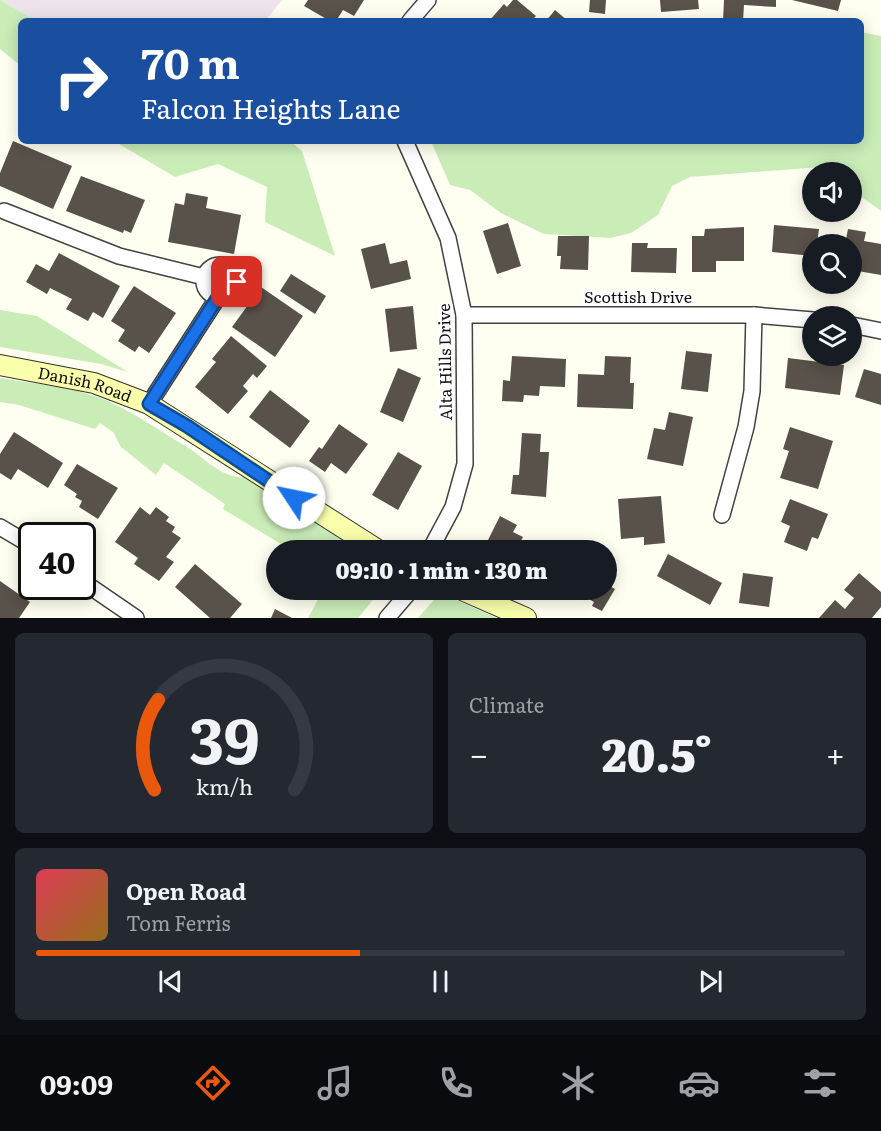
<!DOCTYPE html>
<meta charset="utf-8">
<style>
body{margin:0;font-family:Literata,serif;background:#242831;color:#f1f3f6;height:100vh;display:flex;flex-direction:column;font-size:22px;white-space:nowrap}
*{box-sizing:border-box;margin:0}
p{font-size:20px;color:#9ea1a6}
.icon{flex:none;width:33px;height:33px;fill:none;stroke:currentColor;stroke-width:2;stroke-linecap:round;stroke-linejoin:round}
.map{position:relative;height:618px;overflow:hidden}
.details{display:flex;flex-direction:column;gap:15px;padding:15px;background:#0d0f14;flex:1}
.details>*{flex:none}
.top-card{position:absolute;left:18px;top:18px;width:846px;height:126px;border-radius:9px;box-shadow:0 3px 15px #0003;background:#1a4fa0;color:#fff;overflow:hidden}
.fabs{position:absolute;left:802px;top:162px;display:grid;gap:12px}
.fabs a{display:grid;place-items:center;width:60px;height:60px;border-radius:50%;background:#171b24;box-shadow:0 3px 15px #0003;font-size:30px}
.speed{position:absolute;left:18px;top:522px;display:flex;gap:12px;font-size:30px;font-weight:700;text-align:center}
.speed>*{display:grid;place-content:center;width:78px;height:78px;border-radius:50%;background:#171b24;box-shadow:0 3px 15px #0003;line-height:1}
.speed .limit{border:3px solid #111;border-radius:9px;background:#fff;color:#111}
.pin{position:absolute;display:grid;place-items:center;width:51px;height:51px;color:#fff;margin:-26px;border-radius:12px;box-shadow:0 3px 9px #0006}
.me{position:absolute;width:66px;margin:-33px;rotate:304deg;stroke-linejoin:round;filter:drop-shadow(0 0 4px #0008)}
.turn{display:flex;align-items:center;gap:21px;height:126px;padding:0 24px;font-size:27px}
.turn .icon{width:78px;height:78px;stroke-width:2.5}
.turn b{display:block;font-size:42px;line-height:51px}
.big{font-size:45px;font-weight:800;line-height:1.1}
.details .card{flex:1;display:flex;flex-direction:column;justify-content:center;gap:9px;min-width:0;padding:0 21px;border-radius:9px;background:#242831}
.details .dial{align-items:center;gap:0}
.dial svg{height:156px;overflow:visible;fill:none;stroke:#363941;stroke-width:7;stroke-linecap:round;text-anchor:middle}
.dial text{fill:#f1f3f6;stroke:none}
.song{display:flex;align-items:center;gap:18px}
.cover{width:72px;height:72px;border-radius:9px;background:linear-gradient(135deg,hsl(350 70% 55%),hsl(40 70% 35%))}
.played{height:6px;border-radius:3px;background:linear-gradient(90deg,#ea580c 40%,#363941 40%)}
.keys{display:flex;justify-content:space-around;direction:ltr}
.heat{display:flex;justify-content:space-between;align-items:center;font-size:33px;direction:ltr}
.details .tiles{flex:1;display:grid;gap:15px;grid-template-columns:1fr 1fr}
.card:last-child{grid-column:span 2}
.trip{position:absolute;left:266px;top:540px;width:351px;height:60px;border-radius:30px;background:#171b24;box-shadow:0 3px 15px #0003;font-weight:800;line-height:60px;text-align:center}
.tabs{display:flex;height:96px;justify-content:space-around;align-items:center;background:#090b0e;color:#9ea1a6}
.tabs .icon{width:42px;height:42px}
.tabs .selected{color:#ea580c}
.tabs b{font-size:27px;color:#f1f3f6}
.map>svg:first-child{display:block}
.industrial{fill:#eee3ed}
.green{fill:#caedb8}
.building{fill:#59524b}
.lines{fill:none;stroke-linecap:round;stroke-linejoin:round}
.street-casing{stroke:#424242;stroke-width:18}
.secondary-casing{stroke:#313131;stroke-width:22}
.street{stroke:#fff;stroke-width:15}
.secondary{stroke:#faffac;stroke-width:20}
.route-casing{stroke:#114b97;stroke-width:15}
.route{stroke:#1a73e8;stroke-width:10}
.labels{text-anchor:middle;stroke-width:6;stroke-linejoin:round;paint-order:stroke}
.street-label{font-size:16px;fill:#0f0f0f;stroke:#fff}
</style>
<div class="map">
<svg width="881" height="618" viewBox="0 0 881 618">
<rect width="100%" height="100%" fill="#fffff1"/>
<polygon class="industrial" points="0,0 282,0 265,21 37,21"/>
<g class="green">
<polygon points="0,0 37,21 21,21 21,66 0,49"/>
<polygon points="861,32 881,36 881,211 852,190 852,172 829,172 821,167 690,177 672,186 658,215 631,233 610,238 544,234 501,213 470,190 450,185 431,141 861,141"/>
<polygon points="114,141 290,141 302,151 335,256 265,222 267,187 218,164 175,177"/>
<polygon points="0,310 37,316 128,372 101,364 0,347"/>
<path d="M0 378C36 384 79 387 112 403 138 415 163 433 187 447 205 458 221 478 243 477L358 550H304L299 548 291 550 223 509 225 504 164 463 156 475 121 447 113 432 100 423 95 429 19 405 0 402Z"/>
<polygon points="323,590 381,590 358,618 308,618"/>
<polygon points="440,593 497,618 418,618"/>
</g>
<g class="building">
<polygon points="308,0 364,0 354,16 343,10 336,21 330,21 304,6"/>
<polygon points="513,0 517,0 536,16 531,21 489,21 504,4 507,7"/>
<polygon points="590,0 606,0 605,14 589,12"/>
<polygon points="660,0 698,0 699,9 661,12"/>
<polygon points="724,0 776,0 776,7 744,5 743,21 723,21"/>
<polygon points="792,0 841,0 838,11"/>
<polygon points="555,10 568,21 546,21"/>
<polygon points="13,141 72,166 53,209 0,186 0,173"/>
<polygon points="81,176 145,200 131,233 124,230 123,233 66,211"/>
<polygon points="186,193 208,197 206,208 241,215 234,254 168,242 175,203 184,205"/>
<polygon points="508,223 521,266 497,274 483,231"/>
<polygon points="774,225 819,229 817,244 813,244 813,256 772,252"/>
<polygon points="744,227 744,261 716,261 716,272 692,272 692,236 704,236 705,229"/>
<polygon points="848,229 866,232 864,241 881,244 881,275 852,270 852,244 845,244"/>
<polygon points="558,236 589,236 588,270 560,269 561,256 557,256"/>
<polygon points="385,243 390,264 407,260 411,279 371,289 361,249"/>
<polygon points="632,243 648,243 647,248 677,248 676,273 631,272"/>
<polygon points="59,253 120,286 103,318 93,312 88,321 66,309 72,299 50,288 47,294 26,282 36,264 49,271"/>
<polygon points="291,274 326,296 315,314 280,291"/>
<polygon points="134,286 176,313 149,353 139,346 135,352 118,341 125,330 111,321"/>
<polygon points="261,287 303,316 275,357 232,327"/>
<polygon points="413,306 417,349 390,352 385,309"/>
<polygon points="231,336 267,366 257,378 253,374 243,386 248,391 228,414 195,387 216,362 212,359"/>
<polygon points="686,351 712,354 708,392 681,389"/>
<polygon points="512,356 566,359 565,387 540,386 539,396 524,395 523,402 502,401 503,380 510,381"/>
<polygon points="605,356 631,357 630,383 634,383 633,409 577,407 578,374 604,375"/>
<polygon points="788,358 844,365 840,395 785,388"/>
<polygon points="398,368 421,378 403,422 380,412"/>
<polygon points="864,369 881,374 881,405 855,397"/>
<polygon points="270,390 310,421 290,448 249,417"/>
<polygon points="669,412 693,417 683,466 647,459 654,428 665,430"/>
<polygon points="339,424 368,444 346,474 331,463 325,472 309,461 319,447 322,449"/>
<polygon points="790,427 833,441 818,489 780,478 789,451 783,449"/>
<polygon points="14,432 63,463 48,488 18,469 11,480 0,473 0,454"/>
<polygon points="522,433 541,434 540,452 549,452 546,497 511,494 513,475 519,475"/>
<polygon points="398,452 422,466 398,510 372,495"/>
<polygon points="77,464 118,488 98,519 79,507 82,501 75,497 77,494 64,485"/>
<polygon points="661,496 665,543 644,545 644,537 621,539 618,499"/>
<polygon points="790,499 828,514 818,539 812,537 807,551 784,542 790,526 781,522"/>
<polygon points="140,507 150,515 156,507 169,517 166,521 175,527 172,532 181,538 166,557 174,562 159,581 134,564 138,558 115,542"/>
<polygon points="500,516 517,525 513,532 523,537 516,550 483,550"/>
<polygon points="668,554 722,583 710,605 657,576"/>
<polygon points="195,564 242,604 230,618 210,618 175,587"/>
<polygon points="743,573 773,577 769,607 739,603"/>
<polygon points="859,573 881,592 881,607 872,618 819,618 835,600 845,609 854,598 844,590"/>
<polygon points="0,581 30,602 19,618 0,618"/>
<polygon points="606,584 615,589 602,611 592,606 594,602 573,590 606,590"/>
<polygon points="275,609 292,618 271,618"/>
</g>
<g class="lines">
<g class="street-casing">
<g id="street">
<polyline points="410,21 428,0"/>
<polyline points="405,141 448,238 464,315 465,464 453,507 430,550"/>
<polyline points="4,211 119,256 204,277"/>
<circle cx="220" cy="281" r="16"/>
<polyline points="464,315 754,315 813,320"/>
<polyline points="852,325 881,331"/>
<polyline points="149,404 218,297"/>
<polyline points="722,515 746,427 752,391 754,315"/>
<polyline points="0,527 32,546"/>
<polyline points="82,581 136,618"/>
<polyline points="387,618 411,590"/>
</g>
</g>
<g class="secondary-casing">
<g id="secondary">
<path id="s1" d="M0 365 94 383 149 404 378 550"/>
<polyline points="462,590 526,618"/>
</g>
</g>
<use href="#street" class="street"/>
<use href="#secondary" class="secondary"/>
</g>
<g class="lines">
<g class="route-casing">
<polyline id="route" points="237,282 232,292 218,297 149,404 187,426 294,498"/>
</g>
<use href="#route" class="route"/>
</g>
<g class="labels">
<g class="street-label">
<text x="638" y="303">Scottish Drive</text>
<text transform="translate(445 362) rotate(-91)" y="6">Alta Hills Drive</text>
<text dy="6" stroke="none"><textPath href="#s1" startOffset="87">Danish Road</textPath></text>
</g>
</g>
</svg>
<div class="fabs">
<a><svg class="icon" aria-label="sound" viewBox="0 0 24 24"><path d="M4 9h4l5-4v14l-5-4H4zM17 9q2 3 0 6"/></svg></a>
<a><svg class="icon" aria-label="search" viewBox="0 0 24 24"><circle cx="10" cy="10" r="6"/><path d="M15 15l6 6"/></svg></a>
<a><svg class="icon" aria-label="layers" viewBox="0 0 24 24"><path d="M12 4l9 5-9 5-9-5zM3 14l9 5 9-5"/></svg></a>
</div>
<div class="speed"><div class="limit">40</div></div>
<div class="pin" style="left:237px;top:282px;background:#d93025"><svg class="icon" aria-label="arrive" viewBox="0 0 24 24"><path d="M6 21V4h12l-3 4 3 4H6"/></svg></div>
<svg class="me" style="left:294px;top:498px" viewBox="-20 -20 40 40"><circle r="19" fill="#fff"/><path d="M0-13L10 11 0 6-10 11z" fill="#1a73e8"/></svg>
<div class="trip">09:10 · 1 min · 130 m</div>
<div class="top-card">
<div class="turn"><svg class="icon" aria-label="right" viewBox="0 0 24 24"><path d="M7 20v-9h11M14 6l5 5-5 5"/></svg><div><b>70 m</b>Falcon Heights Lane</div></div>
</div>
</div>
<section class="details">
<div class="tiles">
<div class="card dial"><svg viewBox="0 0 100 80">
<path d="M14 69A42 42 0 1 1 86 69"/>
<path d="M14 69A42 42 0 0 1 16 23" stroke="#ea580c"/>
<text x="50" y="56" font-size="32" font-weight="700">39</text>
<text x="50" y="72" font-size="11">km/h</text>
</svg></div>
<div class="card"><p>Climate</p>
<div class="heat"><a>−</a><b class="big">20.5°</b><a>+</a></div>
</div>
<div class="card">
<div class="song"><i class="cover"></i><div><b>Open Road</b><p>Tom Ferris</p></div></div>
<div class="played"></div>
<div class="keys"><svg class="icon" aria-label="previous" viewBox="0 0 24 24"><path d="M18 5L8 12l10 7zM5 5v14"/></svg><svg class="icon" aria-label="pause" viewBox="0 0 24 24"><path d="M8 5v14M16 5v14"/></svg><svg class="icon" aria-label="next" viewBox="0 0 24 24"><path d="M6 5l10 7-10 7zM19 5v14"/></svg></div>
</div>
</div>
</section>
<nav class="tabs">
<b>09:09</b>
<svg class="icon selected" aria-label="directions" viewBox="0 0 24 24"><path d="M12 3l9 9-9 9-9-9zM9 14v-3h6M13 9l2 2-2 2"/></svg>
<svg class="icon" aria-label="music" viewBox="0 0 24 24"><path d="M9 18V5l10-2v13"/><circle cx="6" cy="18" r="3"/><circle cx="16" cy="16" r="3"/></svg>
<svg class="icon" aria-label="phone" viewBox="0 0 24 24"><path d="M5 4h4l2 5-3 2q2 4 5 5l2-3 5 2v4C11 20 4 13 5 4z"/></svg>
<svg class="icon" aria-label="climate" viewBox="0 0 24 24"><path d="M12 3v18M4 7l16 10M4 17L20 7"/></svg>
<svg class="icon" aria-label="car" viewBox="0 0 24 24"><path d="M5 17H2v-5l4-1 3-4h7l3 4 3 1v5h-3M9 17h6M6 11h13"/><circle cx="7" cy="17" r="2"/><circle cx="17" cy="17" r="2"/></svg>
<svg class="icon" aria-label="filters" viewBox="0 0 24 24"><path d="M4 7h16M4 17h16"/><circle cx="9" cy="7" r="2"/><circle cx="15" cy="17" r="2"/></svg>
</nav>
